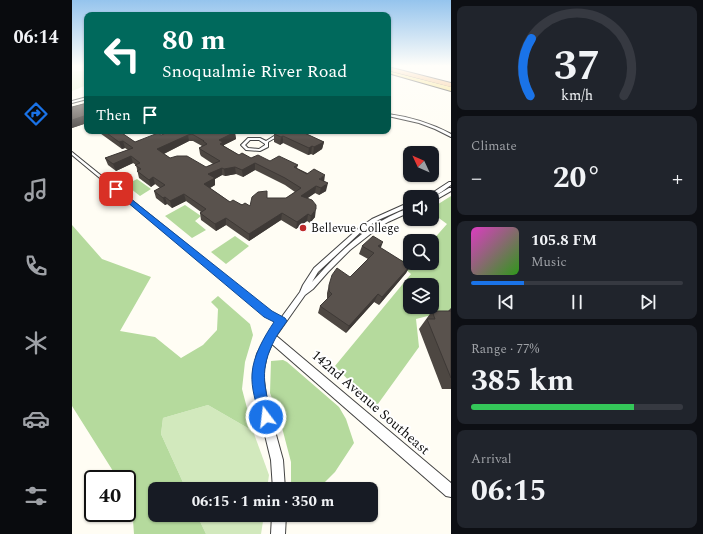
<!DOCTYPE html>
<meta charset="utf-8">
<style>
body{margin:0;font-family:Spectral,serif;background:#20242c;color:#f1f3f6;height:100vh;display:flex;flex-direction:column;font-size:15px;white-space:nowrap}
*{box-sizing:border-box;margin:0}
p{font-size:13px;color:#9ea1a6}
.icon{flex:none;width:22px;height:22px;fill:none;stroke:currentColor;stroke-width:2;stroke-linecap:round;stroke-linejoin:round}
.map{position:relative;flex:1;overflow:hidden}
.side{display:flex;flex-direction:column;gap:6px;padding:6px;background:#0d0f14;width:252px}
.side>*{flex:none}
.hud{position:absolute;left:12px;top:12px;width:307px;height:122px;border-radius:8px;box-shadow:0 1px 3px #0004;background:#00695c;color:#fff;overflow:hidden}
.needle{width:26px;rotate:314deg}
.tools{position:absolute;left:331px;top:146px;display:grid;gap:8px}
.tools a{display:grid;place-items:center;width:36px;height:36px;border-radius:8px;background:#171b24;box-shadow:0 1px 3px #0004;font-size:20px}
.speed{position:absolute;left:12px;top:470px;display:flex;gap:8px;font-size:20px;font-weight:700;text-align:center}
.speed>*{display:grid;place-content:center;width:52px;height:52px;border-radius:50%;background:#171b24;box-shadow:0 1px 3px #0004;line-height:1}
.speed .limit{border:2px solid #111;border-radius:6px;background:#fff;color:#111}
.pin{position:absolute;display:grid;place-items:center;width:34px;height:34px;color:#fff;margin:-17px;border-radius:8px;box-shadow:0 2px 6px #0006}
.me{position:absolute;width:44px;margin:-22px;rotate:345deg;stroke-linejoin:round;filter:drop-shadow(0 0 3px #0008)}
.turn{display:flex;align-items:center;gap:14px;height:84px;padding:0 12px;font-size:18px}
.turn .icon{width:52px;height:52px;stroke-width:2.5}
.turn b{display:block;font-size:28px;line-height:34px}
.then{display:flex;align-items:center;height:38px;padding:0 12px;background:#0003;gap:8px;font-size:15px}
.big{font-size:30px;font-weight:700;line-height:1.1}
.side .tile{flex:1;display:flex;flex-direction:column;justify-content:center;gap:6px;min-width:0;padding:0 14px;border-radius:8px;background:#20242c}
.side .dial{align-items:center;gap:0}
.dial svg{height:104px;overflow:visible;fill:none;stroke:#363941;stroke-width:7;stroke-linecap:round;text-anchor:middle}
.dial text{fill:#f1f3f6;stroke:none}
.song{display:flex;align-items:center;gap:12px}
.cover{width:48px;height:48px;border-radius:6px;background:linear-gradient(135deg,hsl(310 70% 55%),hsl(110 70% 35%))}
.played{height:4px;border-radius:2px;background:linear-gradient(90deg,#1a73e8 25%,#363941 25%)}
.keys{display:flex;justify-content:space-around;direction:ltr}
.heat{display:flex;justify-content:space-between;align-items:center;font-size:22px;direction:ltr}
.charge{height:6px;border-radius:3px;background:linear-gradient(90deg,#34c759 77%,#363941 0)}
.trip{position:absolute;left:76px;top:482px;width:230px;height:40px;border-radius:8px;background:#171b24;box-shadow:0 1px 3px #0004;font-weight:700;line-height:40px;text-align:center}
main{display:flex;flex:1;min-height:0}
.dock{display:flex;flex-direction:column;width:72px;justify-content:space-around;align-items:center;background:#090b0e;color:#9ea1a6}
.dock .icon{width:28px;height:28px}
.dock .active{color:#1a73e8}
.dock b{font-size:18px;color:#f1f3f6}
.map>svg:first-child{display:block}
.green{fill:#d2e9bd}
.forest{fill:#b5da9d;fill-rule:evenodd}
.pitch{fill:#e3f1cf}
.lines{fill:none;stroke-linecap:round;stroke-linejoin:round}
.minor-casing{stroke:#434343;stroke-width:2}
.tertiary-casing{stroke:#434343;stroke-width:2}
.primary-casing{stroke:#212121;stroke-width:2}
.motorway-casing{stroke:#212121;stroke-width:2}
.minor{fill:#fff;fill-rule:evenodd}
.tertiary{fill:#fff;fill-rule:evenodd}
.primary{fill:#f5da6e;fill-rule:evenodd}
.motorway{fill:#f1a960;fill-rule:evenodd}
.wall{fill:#4d4742;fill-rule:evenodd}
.shaded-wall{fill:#3e3936}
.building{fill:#59524d;stroke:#3e3936;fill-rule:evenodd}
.route{fill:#1a73e8;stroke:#114b97}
.poi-dot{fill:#be2a2a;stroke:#fff;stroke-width:1.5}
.labels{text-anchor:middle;stroke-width:4;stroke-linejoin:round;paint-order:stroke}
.poi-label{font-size:12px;fill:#101010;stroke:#fff;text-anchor:start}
.near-street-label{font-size:14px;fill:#101010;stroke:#fff}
</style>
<main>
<nav class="dock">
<b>06:14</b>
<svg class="icon active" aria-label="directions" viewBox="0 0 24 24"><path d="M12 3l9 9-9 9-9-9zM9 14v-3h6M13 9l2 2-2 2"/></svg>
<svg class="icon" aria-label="music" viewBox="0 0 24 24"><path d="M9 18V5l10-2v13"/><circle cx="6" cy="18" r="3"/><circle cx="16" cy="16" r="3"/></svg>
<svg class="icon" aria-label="phone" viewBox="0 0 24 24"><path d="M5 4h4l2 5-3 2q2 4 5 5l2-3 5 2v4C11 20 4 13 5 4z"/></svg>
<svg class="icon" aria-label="climate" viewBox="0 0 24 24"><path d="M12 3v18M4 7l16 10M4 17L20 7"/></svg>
<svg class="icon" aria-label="car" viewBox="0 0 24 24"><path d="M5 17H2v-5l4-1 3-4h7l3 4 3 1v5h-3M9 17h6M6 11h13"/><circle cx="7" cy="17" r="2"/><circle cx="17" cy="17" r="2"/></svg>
<svg class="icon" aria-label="filters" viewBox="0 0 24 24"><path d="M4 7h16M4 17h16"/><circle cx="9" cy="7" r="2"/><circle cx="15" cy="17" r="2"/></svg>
</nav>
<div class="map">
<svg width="379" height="534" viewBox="0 0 379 534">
<rect width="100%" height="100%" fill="#fffdf4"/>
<g class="green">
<polygon points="136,405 181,431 197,475 195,489 114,489 89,434 91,418"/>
<polygon points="125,515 192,515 189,534 134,534"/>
</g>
<g class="forest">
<polygon points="65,179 79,189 68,196 54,185"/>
<path d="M379 196V310L344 319 347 347 303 408 263 366 339 274 326 263 338 256V263H360V241L375 224 360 213V208ZM338 285H360V307H338Z"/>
<polygon points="113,205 129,216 123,221 134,230 120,238 93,216"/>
<polygon points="0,225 30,259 79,277 48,331 83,337 109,358 131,345 145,330 146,309 139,302 146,296 178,324 181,335 173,362 170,389 181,431 136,405 91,418 89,434 114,489 83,489 83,515 125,515 134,534 62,534 59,493 56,494 55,493 55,479 46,479 0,406"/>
<polygon points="163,236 177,246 154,264 139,252"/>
<polygon points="211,360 215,362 267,407 274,419 282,443 263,472 246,489 219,489 219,462 208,420 198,393 199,361"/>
</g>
<polygon class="pitch" points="0,70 15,72 15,85 0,91"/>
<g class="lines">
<g class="minor-casing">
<g id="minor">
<polygon points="15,97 15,99 0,103 0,101"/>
<path d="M316 114C338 117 359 123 379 134V137L363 129 347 123 316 116Z"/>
<path d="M210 131H215L196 142V147L188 151 174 150 169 145 176 138H188L194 141ZM178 140H187L193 144V145L187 149 176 148 173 145Z"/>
<path d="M0 152 198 312 209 318 228 292 231 285 242 268 287 228 300 219 338 202V206L304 221 291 230 246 272 240 282C267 252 298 221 338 208V212L316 222 306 228 278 250 256 272 241 289 233 295 202 339 199 340 196 339 195 337 206 323 194 316 0 155Z"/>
<path d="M377 182H379V185C370 191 365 197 354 197Z"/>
<polygon points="377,188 379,188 379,191 360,202 360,198"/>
</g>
</g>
<g class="tertiary-casing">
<g id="tertiary">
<polygon points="199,333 202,334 379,483 379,497 374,496 200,344 195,355 191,374 195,402 211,460 213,489 201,489 199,460 185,402 181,374 185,354 196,334"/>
<polygon points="200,515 214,515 213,534 199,534"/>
</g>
</g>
<g class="primary-casing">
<polygon id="primary" points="316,71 379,87 379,91 316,73"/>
</g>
<g class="motorway-casing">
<polygon id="motorway" points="320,68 379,83 379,87 318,71 317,70"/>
</g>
<use href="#minor" class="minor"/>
<use href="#tertiary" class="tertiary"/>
<use href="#primary" class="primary"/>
<use href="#motorway" class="motorway"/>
</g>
<g class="wall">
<polygon points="15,103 15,123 0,128 0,107"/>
<path d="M25 131H47L63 142 89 135 97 132 95 131H168L163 133 164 139 152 145V146L167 155 179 158 198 161 226 165 225 168 252 181 254 191 247 195 243 193 235 198 243 217 238 223 235 221 224 229 209 220 177 241 154 225 144 231 129 220 128 213 129 212 114 201 100 208 95 204 93 205 84 198 82 191 88 188 83 184 79 187 67 178 64 165 61 163 44 171 36 165 33 158 56 150 53 148 50 149ZM117 141H121L130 146 127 148 128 154 129 156 141 164 134 167 98 158 92 154ZM183 170 213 185 223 192 214 198H195L178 206 158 202 138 188 143 185V179L150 175 153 176 164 174 171 177Z"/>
<polygon points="202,134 235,134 252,142 250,149 241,155 239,154 236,155 211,143 208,145 202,142"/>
<polygon points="290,246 308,248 338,266 334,273 307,305 302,302 274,333 246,313 248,306 255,299 255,293 257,285 278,277 296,259 287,254"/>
<polygon points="379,308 379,389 370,389 347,329 360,311 376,311"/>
</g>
<g class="shaded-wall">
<polygon points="12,116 15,123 0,128 0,120"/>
<polygon points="157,131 168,131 163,133 164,139 152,145 152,149 149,151 147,140"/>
<polygon points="228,131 241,131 227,139"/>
<polygon points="116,135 117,141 87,156 85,149"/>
<polygon points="211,136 211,143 208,145 209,137"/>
<polygon points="51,141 53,148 50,149 47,142"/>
<polygon points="252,142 250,149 241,155 242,147"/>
<polygon points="240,146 239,154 236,155 237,148"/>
<polygon points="59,156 61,163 44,171 41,164"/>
<polygon points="183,163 183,170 171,177 170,170"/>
<polygon points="163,167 164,174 153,176 152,169"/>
<polygon points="150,168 150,175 143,179 143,185 133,191 132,184 136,174"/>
<polygon points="253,175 252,182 247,179"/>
<polygon points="81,177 83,184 79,187 77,180"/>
<polygon points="256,183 254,191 247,195 249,188"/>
<polygon points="244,186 243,193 229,203 229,196"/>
<polygon points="112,194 114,201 100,208 98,201"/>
<polygon points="93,197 95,204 93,205 91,198"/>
<polygon points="244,209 243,217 238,223 239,216"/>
<polygon points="210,213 209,220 177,241 177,234"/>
<polygon points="236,214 235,221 224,229 225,222"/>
<polygon points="154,218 154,225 144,231 143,224"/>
<polygon points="311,242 308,250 306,246"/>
<polygon points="338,266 334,273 307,305 310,297"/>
<polygon points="306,294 302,302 274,333 277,326"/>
</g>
<g class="building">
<polygon points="15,103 15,119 12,116 0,120 0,107"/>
<path d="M32 131H47L63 142 86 133 89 135 99 131H160L163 132 147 140 151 142 148 144 167 155 170 153 179 158 186 155 198 161 207 156 226 165 222 167 235 174 242 169 253 175 247 179 256 183 249 188 244 186 229 196 240 200 244 205V209L239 216 236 214 225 222 210 213 177 234 154 218 143 224 128 213 134 209 112 194 98 201 93 197 91 198 82 191 93 185 81 177 77 180 65 171 69 169 63 165 68 163 59 156 41 164 33 158 61 148 51 141 47 142ZM120 134 132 141H131L135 144 127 148 128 149 148 161 134 167 115 156H105L98 158 85 149 116 135ZM183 163 213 178 229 188 214 198H195V191L186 192 180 197 178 206 173 203 170 205 161 200 158 202 132 184 143 178 136 174 150 168 152 169 163 167 170 170Z"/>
<polygon points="209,131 228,131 252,142 242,147 240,146 237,148 211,136 209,137 202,134"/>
<polygon points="301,236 311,242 306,246 338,266 310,297 306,294 277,326 248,306 260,294 257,291 257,285 260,275 265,268 278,277 302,253 290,246"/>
<polygon points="360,311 379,311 379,378 355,319 363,319"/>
</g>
<linearGradient id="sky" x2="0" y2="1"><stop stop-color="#95c4ed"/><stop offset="0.47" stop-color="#fffefa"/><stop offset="1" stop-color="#fffefa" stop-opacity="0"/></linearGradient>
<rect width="379" height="140" fill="url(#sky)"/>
<path class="route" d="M44 187 200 311 213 318 215 321C211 327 206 333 203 339 187 370 192 385 200 417L199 421 194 423 189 421 188 417C184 403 179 388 180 374 181 356 192 337 202 322L192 317 42 191V188Z"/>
<circle class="poi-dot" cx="231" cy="228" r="4"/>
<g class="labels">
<g class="poi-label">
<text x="239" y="232">Bellevue College</text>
</g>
<g class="near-street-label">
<text transform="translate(299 402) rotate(41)" y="5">142nd Avenue Southeast</text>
</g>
</g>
</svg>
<div class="tools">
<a><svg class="needle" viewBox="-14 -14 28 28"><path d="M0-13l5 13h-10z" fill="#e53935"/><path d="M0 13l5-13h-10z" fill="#9ea1a6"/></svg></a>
<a><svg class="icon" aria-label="sound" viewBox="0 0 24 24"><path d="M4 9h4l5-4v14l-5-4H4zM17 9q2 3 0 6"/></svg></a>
<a><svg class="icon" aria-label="search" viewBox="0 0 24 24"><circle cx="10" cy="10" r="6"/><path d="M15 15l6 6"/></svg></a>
<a><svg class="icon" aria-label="layers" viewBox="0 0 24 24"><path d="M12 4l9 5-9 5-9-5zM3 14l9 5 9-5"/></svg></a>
</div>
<div class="speed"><div class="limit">40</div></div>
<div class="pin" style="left:44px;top:189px;background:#d93025"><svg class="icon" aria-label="arrive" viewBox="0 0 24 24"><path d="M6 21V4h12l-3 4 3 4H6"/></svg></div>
<svg class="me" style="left:194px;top:417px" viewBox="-20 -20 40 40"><circle r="17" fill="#1a73e8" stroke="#fff" stroke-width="3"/><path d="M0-11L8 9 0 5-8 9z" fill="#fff"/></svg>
<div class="trip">06:15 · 1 min · 350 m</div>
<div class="hud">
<div class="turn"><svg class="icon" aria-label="left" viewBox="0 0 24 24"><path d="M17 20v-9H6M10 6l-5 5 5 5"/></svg><div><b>80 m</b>Snoqualmie River Road</div></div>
<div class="then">Then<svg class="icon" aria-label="arrive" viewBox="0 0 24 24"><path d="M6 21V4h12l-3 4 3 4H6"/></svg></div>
</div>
</div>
<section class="side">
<div class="tile dial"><svg viewBox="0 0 100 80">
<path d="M14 69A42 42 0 1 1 86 69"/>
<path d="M14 69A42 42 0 0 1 15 25" stroke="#1a73e8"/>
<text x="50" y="56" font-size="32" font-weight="700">37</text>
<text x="50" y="72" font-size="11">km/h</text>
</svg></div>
<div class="tile"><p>Climate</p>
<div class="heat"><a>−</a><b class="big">20°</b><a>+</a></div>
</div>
<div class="tile">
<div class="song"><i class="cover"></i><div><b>105.8 FM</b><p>Music</p></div></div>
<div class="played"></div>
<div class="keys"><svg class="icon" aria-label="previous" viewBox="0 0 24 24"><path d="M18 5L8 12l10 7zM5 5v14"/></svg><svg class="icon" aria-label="pause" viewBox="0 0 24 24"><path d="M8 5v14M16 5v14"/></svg><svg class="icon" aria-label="next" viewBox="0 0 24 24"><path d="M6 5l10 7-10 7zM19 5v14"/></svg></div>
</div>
<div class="tile"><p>Range · 77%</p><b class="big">385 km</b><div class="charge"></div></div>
<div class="tile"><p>Arrival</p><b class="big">06:15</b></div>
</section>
</main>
